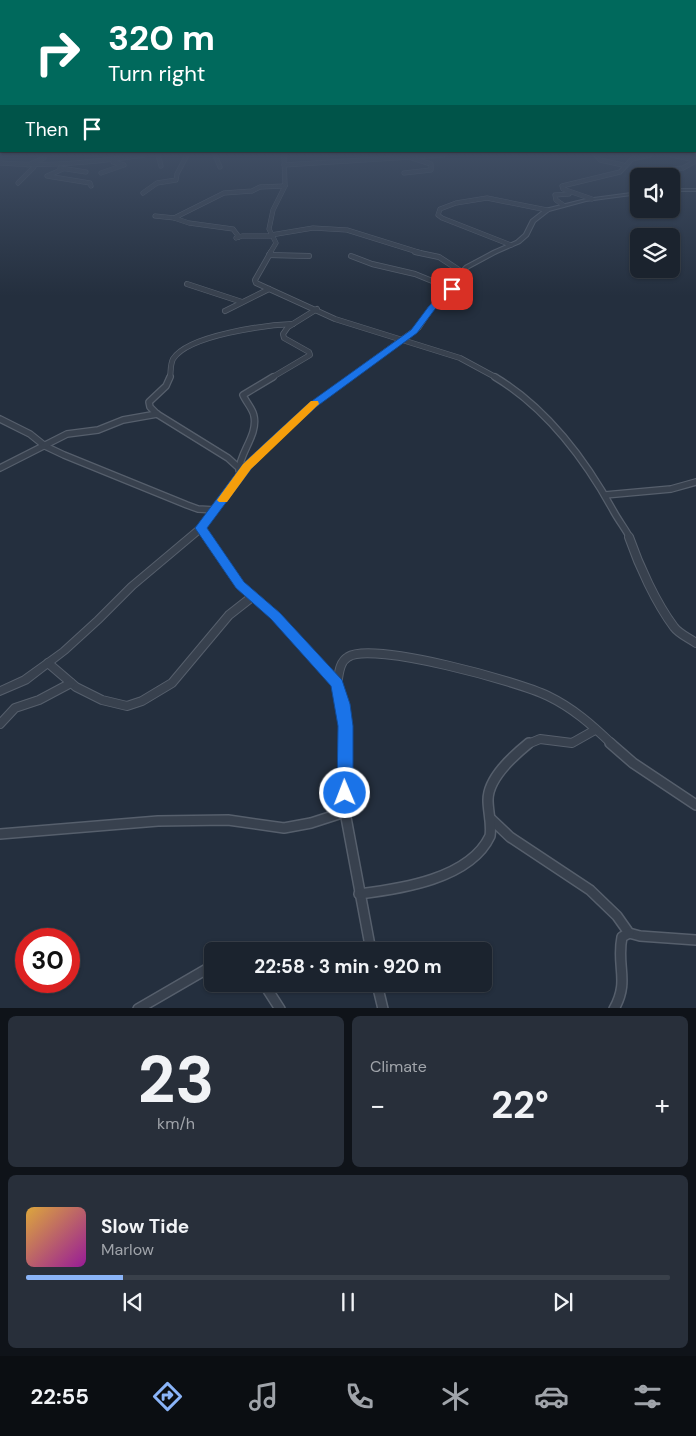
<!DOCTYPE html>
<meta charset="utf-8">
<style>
body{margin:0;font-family:"DM Sans",sans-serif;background:#282f3a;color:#f1f3f6;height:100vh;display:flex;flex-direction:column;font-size:19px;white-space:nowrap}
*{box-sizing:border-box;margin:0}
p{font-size:16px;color:#a0a4aa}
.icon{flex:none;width:28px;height:28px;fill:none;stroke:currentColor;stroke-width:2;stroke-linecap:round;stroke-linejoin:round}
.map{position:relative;height:1008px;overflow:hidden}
.details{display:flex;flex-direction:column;gap:8px;padding:8px;background:#0f1319;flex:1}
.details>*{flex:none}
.top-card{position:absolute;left:0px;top:0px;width:696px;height:152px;box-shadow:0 1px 4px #0004,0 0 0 1px #39404a;background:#00695c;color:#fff;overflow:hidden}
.tools{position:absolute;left:630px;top:168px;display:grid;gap:10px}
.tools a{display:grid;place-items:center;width:50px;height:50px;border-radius:8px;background:#1b232e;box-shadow:0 1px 4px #0004,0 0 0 1px #39404a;font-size:25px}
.speed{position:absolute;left:15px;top:928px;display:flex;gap:10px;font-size:25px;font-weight:700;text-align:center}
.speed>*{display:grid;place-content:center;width:65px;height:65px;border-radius:50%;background:#1b232e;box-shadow:0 1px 4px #0004,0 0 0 1px #39404a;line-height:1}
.speed .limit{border:8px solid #d22;background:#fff;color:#111}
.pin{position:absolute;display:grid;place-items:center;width:42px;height:42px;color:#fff;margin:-21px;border-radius:10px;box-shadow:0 2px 8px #0006}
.me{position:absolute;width:55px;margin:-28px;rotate:359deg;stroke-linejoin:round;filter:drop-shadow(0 0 4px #0008)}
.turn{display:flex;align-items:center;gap:18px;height:105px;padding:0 25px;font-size:22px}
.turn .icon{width:65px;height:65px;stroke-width:2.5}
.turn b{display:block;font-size:35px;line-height:42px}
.then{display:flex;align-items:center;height:48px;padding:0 25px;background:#0003;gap:10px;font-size:19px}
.big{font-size:38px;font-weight:700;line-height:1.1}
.details .tile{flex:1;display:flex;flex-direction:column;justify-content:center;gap:8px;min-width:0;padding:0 18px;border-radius:8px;background:#282f3a}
.details .dial{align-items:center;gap:0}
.dial b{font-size:65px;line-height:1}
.song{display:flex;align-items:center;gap:15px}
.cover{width:60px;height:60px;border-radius:8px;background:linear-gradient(135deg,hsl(40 70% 55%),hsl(300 70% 35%))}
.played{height:5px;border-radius:2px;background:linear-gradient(90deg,#8ab4f8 15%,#39404a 15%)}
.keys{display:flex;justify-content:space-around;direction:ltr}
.heat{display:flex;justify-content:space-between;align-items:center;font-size:28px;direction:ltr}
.details .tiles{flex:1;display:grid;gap:8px;grid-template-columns:1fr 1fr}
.tile:last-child{grid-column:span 2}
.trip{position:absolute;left:204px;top:942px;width:288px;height:50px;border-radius:8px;background:#1b232e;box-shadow:0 1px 4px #0004,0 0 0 1px #39404a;font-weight:700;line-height:50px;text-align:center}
.menu{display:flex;height:80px;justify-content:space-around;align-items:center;background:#0b0e12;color:#a0a4aa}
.menu .icon{width:35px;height:35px}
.menu .current{color:#8ab4f8}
.menu b{font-size:22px;color:#f1f3f6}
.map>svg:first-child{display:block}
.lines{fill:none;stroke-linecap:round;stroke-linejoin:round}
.minor-far4-casing{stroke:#565f6c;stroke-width:5}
.minor-far3-casing{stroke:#565f6c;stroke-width:6}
.minor-far2-casing{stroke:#565f6c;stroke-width:8}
.minor-far1-casing{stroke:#565f6c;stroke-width:10}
.minor-casing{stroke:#565f6c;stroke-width:12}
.tertiary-casing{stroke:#565f6c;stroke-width:2}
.minor-far4{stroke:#38414e;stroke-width:4}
.minor-far3{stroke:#38414e;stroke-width:4.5}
.minor-far2{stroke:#38414e;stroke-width:5.5}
.minor-far1{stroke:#38414e;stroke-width:8}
.minor{stroke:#38414e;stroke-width:9}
.tertiary{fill:#38414e;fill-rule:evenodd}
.route{fill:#1a73e8;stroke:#114b97}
.slow{fill:#f59e0b}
</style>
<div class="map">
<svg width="696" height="1009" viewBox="0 0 696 1009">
<rect width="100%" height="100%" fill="#242f3e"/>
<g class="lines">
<g class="minor-far4-casing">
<g id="minor-far4">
<polyline points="158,155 161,166"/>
<polyline points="215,155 220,167"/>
<polyline points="596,155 600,160 623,165"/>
<polyline points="672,155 695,160"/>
<path d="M0 163C49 167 96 162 144 155"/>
<polyline points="28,165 44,158"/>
<polyline points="284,165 443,155"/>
<polyline points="60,168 86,172"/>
<polyline points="63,169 47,176 90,183 91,186"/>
<polyline points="101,173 124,165 113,162"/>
<polyline points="404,173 431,170 431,164 412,158"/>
<polyline points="670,176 673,169 683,168 696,161"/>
<polyline points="18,183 34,167"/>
<polyline points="143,193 157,183 176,180 177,174 187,155"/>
<polyline points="592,199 563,189 562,186 620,172 632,159 650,155"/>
<polyline points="563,205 556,200 555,195 569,194"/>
<polyline points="155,216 175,218"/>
<polyline points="271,235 313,228 347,230 421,253"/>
<polyline points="239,237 233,229 189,223 174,218 224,193 252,191 260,187 285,186"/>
<polyline points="236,238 242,236 272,236"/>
<polyline points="511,245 442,218 438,215 440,209 456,203 487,198 547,210"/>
<polyline points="270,253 276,243 269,229 273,210 285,186 284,155"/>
</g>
</g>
<g class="minor-far3-casing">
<g id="minor-far3">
<polyline points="271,252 255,280 256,283 335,319 460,358 497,378"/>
<polyline points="415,252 439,257 462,272"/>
<polyline points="269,255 309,256"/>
<polyline points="351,256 372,264 415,274 452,289"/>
<polyline points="187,284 242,302"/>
<polyline points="225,311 269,289"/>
<path d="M170 378C171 372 170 365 173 359 188 335 266 325 293 324"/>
<polyline points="271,378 310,355 309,352 284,338 283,334 288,327 317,309"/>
</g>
</g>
<g class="minor-far2-casing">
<g id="minor-far2">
<polyline points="170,377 166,386 149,402 150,407 157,414 228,458 239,468"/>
<path d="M495 377C548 409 585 459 614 512 619 521 626 530 630 538"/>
<polyline points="0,419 30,434 45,446 64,455 187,505 198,509 215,510"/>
<polyline points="0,468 67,434 98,430 123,420 157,414"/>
<path d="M239 470C240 452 258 435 254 416 253 409 246 402 243 395L273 377"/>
<polyline points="605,495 671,489 696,482"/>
<polyline points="201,528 208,538"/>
</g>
</g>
<g class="minor-far1-casing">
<g id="minor-far1">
<polyline points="207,537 240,585 276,616 337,684 343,704 345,744"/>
<path d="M629 537C639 566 656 603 674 627 679 634 689 638 696 643"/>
<polyline points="48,663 76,687 102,700 127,706 142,701 172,683 229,615 252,597"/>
<path d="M337 684C339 675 339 662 348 657 372 641 520 682 548 696 573 708 592 725 612 744"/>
<polyline points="0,724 15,708 39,700 71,683"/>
<polyline points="528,744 540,739 572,743 595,730"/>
</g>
</g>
<g class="minor-casing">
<g id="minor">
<polyline points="345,743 345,812 371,951"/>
<polyline points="610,743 633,763 696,805"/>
<polyline points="490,818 510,837 590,890 617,916 629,933 640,936 696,940"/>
<polyline points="0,834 158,821 228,820 284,828 311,823 345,812"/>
<path d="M359 894C400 889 470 879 490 836 492 824 488 812 488 800 488 778 513 756 529 743"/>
<polyline points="264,984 280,1009"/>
<polyline points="377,984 383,1009"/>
<polyline points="138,1009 212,966"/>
<path d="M614 1009C630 981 616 966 622 937L629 933"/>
</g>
</g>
<g class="tertiary-casing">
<g id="tertiary">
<rect x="671" y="189" width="25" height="2"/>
<polygon points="639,192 639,194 586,201 549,211 535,222 528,236 520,243 497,253 469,268 464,273 454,290 434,308 420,329 314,406 250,468 204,530 135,588 101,622 67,653 28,683 0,695 0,687 22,677 61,649 95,618 129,584 198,526 244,464 310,404 416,327 430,306 450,288 460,271 465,266 493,251 516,241 524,234 531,220 545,209 586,199"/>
</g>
</g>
<use href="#minor-far4" class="minor-far4"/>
<use href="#minor-far3" class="minor-far3"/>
<use href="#minor-far2" class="minor-far2"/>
<use href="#minor-far1" class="minor-far1"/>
<use href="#minor" class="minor"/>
<use href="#tertiary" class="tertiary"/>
</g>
<linearGradient id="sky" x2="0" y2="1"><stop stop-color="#141a22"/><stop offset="0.52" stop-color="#3f4d63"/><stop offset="1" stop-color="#3f4d63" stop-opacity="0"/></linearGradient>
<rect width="696" height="296" fill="url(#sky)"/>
<polygon class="route" points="449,288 455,289 435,309 417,333 316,407 281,439 251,469 207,528 244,582 280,613 342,680 350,704 353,726 353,793 350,798 345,800 339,798 337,793 338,726 331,686 271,619 236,588 195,528 243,464 274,435 309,403 411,330 429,306"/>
<polygon class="slow" points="311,401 318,401 319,404 251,469 227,502 219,502 217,500 243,464"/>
</svg>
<div class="tools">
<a><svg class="icon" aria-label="sound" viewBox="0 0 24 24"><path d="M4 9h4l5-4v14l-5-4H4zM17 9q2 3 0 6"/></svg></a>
<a><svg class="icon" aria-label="layers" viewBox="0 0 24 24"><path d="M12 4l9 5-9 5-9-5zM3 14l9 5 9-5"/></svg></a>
</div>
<div class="speed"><div class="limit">30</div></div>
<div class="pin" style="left:452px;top:289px;background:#d93025"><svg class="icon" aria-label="arrive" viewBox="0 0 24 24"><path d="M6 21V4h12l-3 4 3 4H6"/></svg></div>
<svg class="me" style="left:345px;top:793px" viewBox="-20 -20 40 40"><circle r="17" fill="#1a73e8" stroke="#fff" stroke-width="3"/><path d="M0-11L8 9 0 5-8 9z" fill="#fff"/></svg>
<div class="trip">22:58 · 3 min · 920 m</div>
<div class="top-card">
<div class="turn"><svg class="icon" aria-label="right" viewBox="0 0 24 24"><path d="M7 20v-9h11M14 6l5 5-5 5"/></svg><div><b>320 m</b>Turn right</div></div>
<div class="then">Then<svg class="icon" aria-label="arrive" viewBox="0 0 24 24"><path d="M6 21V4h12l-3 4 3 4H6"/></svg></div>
</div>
</div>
<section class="details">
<div class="tiles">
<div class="tile dial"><b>23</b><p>km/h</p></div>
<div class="tile"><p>Climate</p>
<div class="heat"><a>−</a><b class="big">22°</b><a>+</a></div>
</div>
<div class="tile">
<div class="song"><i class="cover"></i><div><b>Slow Tide</b><p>Marlow</p></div></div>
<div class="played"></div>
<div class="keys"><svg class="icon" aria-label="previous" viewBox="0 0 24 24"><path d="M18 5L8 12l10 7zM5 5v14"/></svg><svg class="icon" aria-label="pause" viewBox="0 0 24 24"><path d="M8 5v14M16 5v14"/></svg><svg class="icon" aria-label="next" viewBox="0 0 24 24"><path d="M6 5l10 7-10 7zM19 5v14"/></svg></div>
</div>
</div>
</section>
<nav class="menu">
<b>22:55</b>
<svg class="icon current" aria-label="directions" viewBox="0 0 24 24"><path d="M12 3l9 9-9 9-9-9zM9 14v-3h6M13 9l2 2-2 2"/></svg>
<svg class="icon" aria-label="music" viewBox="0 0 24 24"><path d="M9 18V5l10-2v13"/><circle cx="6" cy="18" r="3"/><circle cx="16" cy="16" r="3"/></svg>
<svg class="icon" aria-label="phone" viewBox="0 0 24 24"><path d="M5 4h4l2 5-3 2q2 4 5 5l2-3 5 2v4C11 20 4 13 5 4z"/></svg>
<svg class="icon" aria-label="climate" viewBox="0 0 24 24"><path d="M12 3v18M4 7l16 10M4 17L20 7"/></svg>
<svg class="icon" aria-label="car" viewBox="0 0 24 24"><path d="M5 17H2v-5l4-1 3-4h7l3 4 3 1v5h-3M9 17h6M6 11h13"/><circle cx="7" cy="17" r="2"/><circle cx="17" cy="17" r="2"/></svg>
<svg class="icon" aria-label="filters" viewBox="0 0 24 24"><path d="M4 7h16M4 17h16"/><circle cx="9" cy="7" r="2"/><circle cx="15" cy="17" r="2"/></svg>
</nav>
